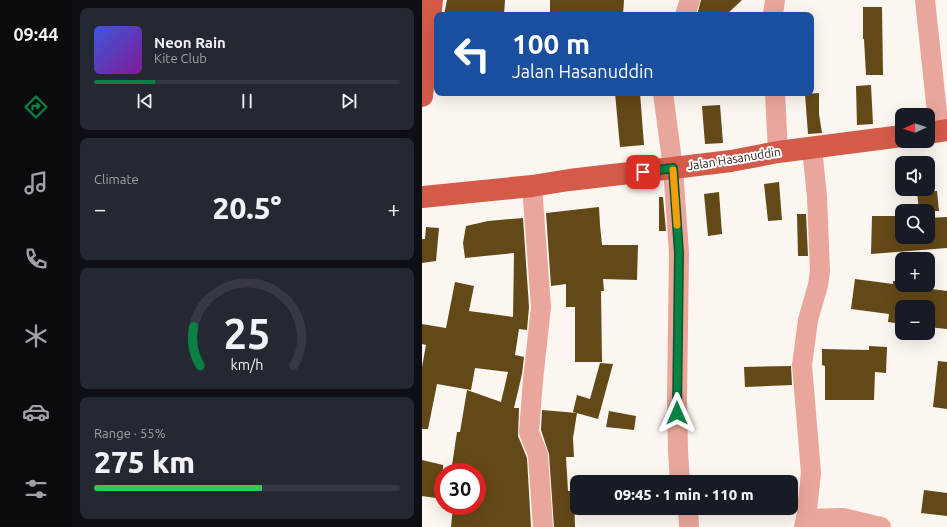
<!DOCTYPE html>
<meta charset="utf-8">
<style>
body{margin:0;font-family:Ubuntu,sans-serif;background:#242831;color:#f1f3f6;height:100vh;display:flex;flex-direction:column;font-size:15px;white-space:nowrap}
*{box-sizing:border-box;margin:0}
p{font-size:13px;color:#9ea1a6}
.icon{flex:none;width:22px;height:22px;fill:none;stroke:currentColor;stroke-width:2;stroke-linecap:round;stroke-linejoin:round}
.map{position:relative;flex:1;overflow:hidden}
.side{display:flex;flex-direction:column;gap:8px;padding:8px;background:#0d0f14;width:350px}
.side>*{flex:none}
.hud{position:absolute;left:12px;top:12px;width:380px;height:84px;border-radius:8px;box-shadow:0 4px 16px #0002;background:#1a4fa0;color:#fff;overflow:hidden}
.needle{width:26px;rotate:267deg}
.tools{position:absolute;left:473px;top:108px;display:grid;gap:8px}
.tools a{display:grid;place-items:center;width:40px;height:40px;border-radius:8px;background:#171b24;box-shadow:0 4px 16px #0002;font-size:20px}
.speed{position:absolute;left:12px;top:463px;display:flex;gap:8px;font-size:20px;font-weight:700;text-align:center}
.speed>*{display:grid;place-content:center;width:52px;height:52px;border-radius:50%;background:#171b24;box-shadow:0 4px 16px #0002;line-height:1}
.speed .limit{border:6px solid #d22;background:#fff;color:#111}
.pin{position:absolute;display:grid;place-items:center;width:34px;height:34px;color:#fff;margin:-17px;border-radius:8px;box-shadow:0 2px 6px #0006}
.me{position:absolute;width:44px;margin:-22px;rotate:0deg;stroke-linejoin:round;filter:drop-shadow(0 0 3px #0008)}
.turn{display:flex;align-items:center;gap:14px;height:84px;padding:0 12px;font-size:18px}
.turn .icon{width:52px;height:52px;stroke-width:2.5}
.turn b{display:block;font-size:28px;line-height:34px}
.big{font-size:30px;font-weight:800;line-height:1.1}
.side .card{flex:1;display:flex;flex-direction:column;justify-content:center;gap:6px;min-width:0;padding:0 14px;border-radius:8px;background:#242831}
.side .dial{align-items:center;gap:0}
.dial svg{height:104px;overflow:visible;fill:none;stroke:#363941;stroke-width:7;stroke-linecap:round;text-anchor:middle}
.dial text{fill:#f1f3f6;stroke:none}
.song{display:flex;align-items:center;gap:12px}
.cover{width:48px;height:48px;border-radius:6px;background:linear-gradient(135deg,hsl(230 70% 55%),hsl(290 70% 35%))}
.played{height:4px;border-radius:2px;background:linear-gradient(90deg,#0b8043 20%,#363941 20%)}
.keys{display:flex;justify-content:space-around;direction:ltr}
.heat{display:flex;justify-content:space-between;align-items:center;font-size:22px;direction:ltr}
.charge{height:6px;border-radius:3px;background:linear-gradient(90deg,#34c759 55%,#363941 0)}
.trip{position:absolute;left:148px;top:475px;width:228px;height:40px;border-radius:8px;background:#171b24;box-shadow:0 4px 16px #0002;font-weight:800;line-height:40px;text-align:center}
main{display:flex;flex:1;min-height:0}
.tabs{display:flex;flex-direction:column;width:72px;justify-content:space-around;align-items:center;background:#090b0e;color:#9ea1a6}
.tabs .icon{width:28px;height:28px}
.tabs .active{color:#0b8043}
.tabs b{font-size:18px;color:#f1f3f6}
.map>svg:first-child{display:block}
.building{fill:#634918}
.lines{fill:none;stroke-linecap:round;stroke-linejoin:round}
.minor{stroke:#eaa69a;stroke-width:20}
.major{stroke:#d45b4a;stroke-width:22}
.route-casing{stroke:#07532c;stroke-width:10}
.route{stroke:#0b8043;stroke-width:7}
.slow{stroke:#f59e0b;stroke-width:7}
.labels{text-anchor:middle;stroke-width:4;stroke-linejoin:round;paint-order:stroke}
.street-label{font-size:12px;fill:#2b2018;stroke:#fff}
</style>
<main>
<nav class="tabs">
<b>09:44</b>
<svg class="icon active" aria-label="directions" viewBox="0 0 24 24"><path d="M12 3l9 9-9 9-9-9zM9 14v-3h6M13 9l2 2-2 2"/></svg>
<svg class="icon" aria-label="music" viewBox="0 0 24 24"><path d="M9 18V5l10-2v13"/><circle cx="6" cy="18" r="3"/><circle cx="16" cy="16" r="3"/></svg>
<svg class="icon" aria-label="phone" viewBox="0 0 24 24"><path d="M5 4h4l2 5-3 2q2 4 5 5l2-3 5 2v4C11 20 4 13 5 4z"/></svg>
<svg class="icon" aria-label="climate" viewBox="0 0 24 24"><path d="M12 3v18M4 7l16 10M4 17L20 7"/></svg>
<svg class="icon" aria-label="car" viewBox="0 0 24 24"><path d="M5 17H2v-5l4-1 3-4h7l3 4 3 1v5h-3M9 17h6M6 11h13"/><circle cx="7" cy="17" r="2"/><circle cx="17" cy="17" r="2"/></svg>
<svg class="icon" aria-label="filters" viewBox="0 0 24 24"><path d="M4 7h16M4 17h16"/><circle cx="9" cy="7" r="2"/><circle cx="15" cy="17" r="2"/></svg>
</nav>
<section class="side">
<div class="card">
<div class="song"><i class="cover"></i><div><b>Neon Rain</b><p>Kite Club</p></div></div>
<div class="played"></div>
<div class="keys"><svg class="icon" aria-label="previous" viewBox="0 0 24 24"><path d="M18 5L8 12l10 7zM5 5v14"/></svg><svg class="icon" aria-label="pause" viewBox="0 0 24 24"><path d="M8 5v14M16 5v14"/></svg><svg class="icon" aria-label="next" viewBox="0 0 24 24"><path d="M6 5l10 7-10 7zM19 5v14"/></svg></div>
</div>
<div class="card"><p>Climate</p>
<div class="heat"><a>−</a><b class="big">20.5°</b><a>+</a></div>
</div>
<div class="card dial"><svg viewBox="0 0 100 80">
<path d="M14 69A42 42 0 1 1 86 69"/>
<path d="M14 69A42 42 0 0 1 9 39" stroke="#0b8043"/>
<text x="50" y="56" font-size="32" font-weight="700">25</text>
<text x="50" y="72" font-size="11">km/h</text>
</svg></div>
<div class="card"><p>Range · 55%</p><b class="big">275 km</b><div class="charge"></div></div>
</section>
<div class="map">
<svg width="525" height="527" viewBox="0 0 525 527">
<rect width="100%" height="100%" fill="#fcf6f1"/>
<g class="building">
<polygon points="25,0 83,0 82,15 22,15"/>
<polygon points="128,0 202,0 201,15 128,15"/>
<polygon points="279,0 320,0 304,15 275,15"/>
<polygon points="441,7 460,7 461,75 444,75 442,39 441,39"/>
<polygon points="449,85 451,124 435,125 434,86"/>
<polygon points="193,93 218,93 222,145 198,147"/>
<polygon points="397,93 397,114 400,133 386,134 383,94"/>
<polygon points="298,105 301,143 283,144 280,106"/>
<polygon points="357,182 360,220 346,221 342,184"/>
<polygon points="515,191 517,211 497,211 495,192"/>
<polygon points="297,192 300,234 286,236 282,194"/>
<polygon points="237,197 241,197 244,231 237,231"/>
<polygon points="177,207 178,225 180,245 216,245 215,280 181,279 182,291 179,291 180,362 153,362 153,307 144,307 144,284 129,286 124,213"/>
<polygon points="375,214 384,214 386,256 376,256"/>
<polygon points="450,216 480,216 480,237 506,237 506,218 525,217 525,248 449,254"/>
<polygon points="101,218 107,307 105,330 97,329 93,355 102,357 100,374 92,408 97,408 96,436 105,458 109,527 29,527 31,506 55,506 55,472 29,472 35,432 38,432 45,390 79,402 86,372 53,368 49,390 15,384 6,429 0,429 0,367 4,345 0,344 0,324 24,328 33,282 52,286 47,311 91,317 92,253 43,258 41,243 44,226 66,221"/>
<polygon points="4,227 17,228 14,261 0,263 0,239 3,239"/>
<polygon points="433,279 471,284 471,281 480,281 480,285 525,291 525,329 506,327 506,307 480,307 480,324 466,322 467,314 429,309"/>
<polygon points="447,346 465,347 464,373 453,372 452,400 403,400 403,366 400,365 400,349 447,350"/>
<polygon points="516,361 525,362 525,409 511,407"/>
<polygon points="178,363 191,364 176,419 151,412 155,395 168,399"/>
<polygon points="369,366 370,385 323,387 322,367"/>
<polygon points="120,410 155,413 151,438 152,457 144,457 146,491 152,491 153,527 132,527 127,454 119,430"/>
<polygon points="187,411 214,416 212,430 184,427"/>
<polygon points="0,460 21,465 21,499 0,496"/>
<polygon points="502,490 525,493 525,516 499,513"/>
</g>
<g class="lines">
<g class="minor">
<polyline points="503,0 517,131"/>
<polyline points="263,15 268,0"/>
<polyline points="351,15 353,0"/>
<polyline points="241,93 251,168 257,253 255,400 256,451 258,482"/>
<polyline points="353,93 356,152"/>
<polyline points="110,186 119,307 111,380 107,432 116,455 121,527"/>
<polyline points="266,508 267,527"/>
<polyline points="384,519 389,473 380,365 386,320 396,285 398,271 395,197 390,148"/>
<polyline points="382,527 384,519 421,518 459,527"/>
</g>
<g class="major">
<polyline points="0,96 10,0"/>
<polyline points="506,133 525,130"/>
<polyline points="0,197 110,186 147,180 251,168 309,161 356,152 480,136"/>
</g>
</g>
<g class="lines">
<g class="route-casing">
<polyline id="route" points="221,172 251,168 257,253 255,413"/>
</g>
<use href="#route" class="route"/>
<polyline class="slow" points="251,170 255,225"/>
</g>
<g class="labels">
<g class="street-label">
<text transform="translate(312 159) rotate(-9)" y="4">Jalan Hasanuddin</text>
</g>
</g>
</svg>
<div class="tools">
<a><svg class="needle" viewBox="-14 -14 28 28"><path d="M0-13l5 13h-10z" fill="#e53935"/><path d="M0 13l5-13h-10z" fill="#9ea1a6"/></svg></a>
<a><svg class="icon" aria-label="sound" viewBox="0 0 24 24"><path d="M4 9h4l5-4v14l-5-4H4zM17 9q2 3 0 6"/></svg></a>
<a><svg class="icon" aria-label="search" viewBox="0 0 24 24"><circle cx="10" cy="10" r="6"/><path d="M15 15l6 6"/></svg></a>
<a>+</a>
<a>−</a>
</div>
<div class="speed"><div class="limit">30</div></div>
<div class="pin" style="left:221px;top:172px;background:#d93025"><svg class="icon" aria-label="arrive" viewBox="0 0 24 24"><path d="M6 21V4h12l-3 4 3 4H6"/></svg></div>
<svg class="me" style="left:255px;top:413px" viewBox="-20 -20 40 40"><path d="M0-17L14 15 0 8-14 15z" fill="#0b8043" stroke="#fff" stroke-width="4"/></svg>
<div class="trip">09:45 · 1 min · 110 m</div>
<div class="hud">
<div class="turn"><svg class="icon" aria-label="left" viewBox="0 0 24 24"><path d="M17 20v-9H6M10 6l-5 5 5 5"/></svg><div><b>100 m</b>Jalan Hasanuddin</div></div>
</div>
</div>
</main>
